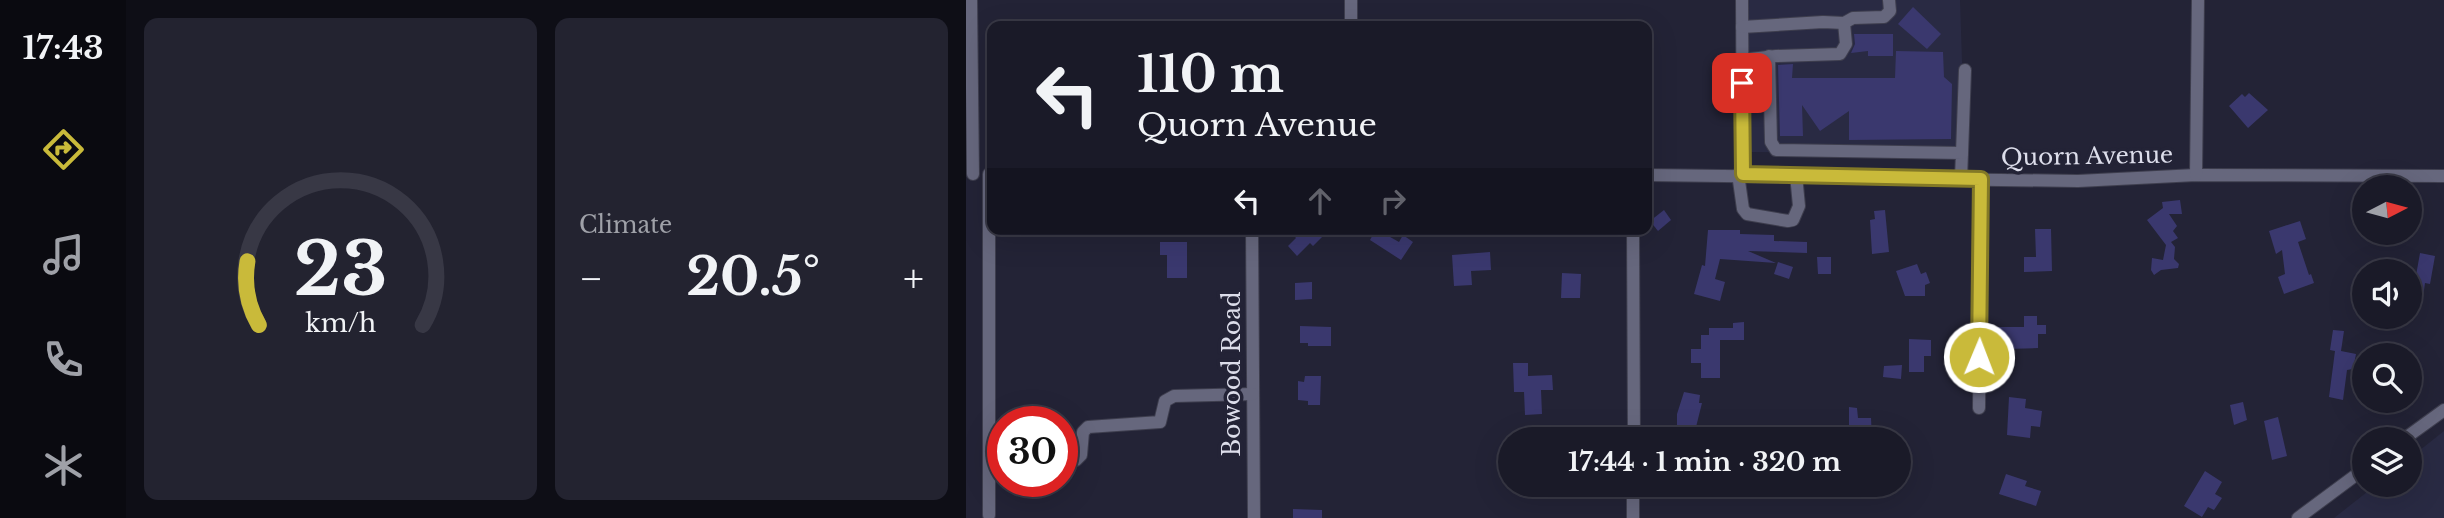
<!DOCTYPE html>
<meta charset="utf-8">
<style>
body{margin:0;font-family:"Libre Baskerville",serif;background:#232330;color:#f1f3f6;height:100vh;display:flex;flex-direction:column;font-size:26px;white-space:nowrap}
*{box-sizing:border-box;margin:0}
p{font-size:23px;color:#9fa1a8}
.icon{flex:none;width:38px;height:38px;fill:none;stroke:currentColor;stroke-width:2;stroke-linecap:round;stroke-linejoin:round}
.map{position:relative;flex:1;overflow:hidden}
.panel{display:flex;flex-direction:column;gap:18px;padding:18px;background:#0e0e16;width:840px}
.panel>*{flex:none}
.guide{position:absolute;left:21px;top:21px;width:665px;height:214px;border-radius:14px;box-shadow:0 7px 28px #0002,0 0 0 2px #383845;background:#1a1a28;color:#f1f3f6;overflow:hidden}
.needle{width:46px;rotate:84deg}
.fabs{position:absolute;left:1386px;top:175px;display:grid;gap:14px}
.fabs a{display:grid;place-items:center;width:70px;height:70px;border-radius:50%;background:#1a1a28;box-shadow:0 7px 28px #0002,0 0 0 2px #383845;font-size:35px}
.speed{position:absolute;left:21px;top:406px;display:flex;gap:14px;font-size:35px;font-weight:700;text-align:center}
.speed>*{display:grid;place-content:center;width:91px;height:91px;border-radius:50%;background:#1a1a28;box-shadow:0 7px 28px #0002,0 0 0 2px #383845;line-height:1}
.speed .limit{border:10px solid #d22;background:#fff;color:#111}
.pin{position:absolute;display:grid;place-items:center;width:60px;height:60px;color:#fff;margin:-30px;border-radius:14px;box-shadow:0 4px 10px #0006}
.me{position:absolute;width:77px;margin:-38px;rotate:1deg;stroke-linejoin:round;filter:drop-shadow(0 0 5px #0008)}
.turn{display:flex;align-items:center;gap:24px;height:147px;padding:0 35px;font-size:32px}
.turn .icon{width:91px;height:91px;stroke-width:2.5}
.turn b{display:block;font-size:49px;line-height:60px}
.lanes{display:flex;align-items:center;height:66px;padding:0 35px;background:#0003;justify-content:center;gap:35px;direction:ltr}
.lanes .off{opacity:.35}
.big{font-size:52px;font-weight:700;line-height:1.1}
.panel .card{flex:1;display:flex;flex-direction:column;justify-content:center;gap:10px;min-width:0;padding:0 24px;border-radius:14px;background:#232330}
.panel .dial{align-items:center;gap:0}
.dial svg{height:182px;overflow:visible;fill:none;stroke:#383845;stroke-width:7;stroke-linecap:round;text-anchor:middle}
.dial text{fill:#f1f3f6;stroke:none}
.heat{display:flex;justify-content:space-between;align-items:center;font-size:38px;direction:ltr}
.panel .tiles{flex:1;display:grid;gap:18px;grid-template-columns:repeat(2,1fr)}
.trip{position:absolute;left:532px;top:427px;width:413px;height:70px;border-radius:35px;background:#1a1a28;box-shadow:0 7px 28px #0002,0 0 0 2px #383845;font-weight:700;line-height:70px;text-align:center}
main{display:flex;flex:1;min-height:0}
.dock{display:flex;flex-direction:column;width:126px;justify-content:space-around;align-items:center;background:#0a0a10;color:#9fa1a8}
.dock .icon{width:49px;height:49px}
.dock .selected{color:#c9ba3a}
.dock b{font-size:32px;color:#f1f3f6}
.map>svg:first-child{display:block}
.built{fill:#292a43}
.building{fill:#3a386e}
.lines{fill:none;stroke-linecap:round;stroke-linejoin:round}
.minor-casing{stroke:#3e3e4e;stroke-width:14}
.minor{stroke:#66677d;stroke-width:12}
.route-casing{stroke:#837926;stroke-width:18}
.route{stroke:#c9ba3a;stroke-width:12}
.labels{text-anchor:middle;stroke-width:7;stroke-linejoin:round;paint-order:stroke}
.street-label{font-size:23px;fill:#dcddea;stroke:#232336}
</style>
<main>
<nav class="dock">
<b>17:43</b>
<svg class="icon selected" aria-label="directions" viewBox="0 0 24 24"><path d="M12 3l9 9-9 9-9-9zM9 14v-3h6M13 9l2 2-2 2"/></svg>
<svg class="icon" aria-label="music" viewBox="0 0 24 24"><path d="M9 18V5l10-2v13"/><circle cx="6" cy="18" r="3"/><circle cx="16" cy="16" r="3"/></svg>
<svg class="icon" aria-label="phone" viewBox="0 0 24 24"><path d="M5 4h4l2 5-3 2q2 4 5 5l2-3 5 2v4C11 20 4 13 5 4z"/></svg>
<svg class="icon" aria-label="climate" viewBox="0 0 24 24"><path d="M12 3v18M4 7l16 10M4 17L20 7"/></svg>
</nav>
<section class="panel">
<div class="tiles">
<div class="card dial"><svg viewBox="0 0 100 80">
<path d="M14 69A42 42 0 1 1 86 69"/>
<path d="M14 69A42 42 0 0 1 9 41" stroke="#c9ba3a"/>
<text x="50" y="56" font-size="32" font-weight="700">23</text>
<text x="50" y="72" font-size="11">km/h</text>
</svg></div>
<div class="card"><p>Climate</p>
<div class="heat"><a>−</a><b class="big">20.5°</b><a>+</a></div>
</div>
</div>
</section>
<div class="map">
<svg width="1478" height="518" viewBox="0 0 1478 518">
<rect width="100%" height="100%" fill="#232336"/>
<g class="built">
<polygon points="781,0 994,0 999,153 781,152"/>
<polygon points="1478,431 1478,518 1368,518 1410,485 1444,485 1444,458"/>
</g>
<g class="building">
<polygon points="947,7 975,34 961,49 932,24"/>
<polygon points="888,34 927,34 927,56 902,56 902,51 885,53 889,44"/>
<polygon points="930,51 977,52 978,77 986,84 985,139 883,140 883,111 854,131 836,105 837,136 814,136 812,65 827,64 826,78 929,78"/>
<polygon points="1283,93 1302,110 1282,128 1263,106 1276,94 1279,97"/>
<polygon points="1214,200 1216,214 1203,214 1211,226 1207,231 1212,238 1205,242 1209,247 1208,259 1213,264 1212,268 1195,270 1188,275 1185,270 1186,258 1197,260 1200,245 1181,220 1197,208 1196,202"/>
<polygon points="698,210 705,220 692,231 684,221"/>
<polygon points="919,210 923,252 906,254 904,220 909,219 908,211"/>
<polygon points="1334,221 1340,239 1332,242 1343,275 1345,274 1348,283 1318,294 1312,277 1319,274 1316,250 1310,254 1303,231"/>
<polygon points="322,229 351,229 357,236 347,246 344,243 331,256 322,246 330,238"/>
<polygon points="410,229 433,242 437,235 447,242 435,260 404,240"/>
<polygon points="1069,229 1085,229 1086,271 1058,272 1058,257 1070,257"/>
<polygon points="742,230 774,230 774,234 808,235 808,241 841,242 841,253 782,251 810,263 754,259 749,279 759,282 754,301 728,294 736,265 739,266"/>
<polygon points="194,242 221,242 221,278 201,278 201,255 194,255"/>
<polygon points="524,252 525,270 505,271 506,285 488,286 486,255"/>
<polygon points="1454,253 1469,256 1464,284 1459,283 1456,304 1444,302 1444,286 1448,287"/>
<polygon points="851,257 865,257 865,274 852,274"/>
<polygon points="812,262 827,267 823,279 808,274"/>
<polygon points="951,264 955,274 960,272 964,283 959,285 959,296 939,296 930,271"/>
<polygon points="596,273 615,274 614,298 595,298"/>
<polygon points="346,282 346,299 329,300 329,283"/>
<polygon points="1058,316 1071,316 1071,325 1080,325 1080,334 1072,334 1072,348 1040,349 1038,373 1029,372 1030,327 1058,327"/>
<polygon points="778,322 778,340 754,340 754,378 735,378 735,363 725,363 725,349 735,349 735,335 743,335 743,328 767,328 767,323"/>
<polygon points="334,326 365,327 365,346 342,346 342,343 334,343"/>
<polygon points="1367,330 1378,331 1375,351 1390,354 1387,369 1381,370 1377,400 1363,397 1369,351 1364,350"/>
<polygon points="943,339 965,340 965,356 958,356 958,372 943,372"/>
<polygon points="547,363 562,363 562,376 586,375 587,390 575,390 576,414 559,415 558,392 548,392"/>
<polygon points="936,365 935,379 917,377 918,366"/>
<polygon points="339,376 355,376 354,405 342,405 342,401 332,400 332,381 338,382"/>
<polygon points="718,392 734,395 733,403 736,403 727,439 711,438 711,414"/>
<polygon points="1043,397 1060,399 1059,408 1076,411 1074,427 1065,426 1064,438 1041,435"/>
<polygon points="1277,402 1281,420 1268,425 1264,405"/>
<polygon points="883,407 891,408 892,418 905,418 906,439 883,439"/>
<polygon points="1312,417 1321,456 1306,460 1298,421"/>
<polygon points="1239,471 1256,482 1249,494 1256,498 1248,510 1242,507 1236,517 1218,506"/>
<polygon points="1040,474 1061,481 1059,486 1075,491 1070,506 1033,494"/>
<polygon points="327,509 356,510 356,518 327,518"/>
</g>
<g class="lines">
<g class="minor-casing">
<g id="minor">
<polyline points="5,0 7,174"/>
<polyline points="385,0 385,26"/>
<polyline points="776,0 777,174"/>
<polyline points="776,27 857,22 878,23"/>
<polyline points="803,56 805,142 810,150 996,153 995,178"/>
<polyline points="776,60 810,56 874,54 880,44 878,23 887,18 918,17 924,11 923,0"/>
<polyline points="996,153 999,70"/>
<polyline points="772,174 777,209 781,214 822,221 827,220 833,206 830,175"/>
<polyline points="681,175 1112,181 1230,175 1478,176"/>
<polyline points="1230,175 1232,0"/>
<polyline points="286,229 288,518"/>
<polyline points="667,229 668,439"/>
<polyline points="1013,408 1015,179"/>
<polyline points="1438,439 1478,410"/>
<polyline points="96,463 110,460 115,455 117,432 122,427 194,422 199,401 208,396 287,394"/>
<polyline points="23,515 23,174"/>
<polyline points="667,518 667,485"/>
<polyline points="1332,518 1398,469"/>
</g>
</g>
<use href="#minor" class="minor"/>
</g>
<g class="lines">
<g class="route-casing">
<polyline id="route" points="776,83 777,174 1015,179 1013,357"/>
</g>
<use href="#route" class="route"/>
</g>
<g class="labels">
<g class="street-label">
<text transform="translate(1121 156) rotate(-1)" y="8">Quorn Avenue</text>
<text transform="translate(266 374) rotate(-90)" y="8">Bowood Road</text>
</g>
</g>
</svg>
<div class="fabs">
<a><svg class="needle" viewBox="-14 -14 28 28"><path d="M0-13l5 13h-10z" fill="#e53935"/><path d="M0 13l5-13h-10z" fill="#9fa1a8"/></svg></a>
<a><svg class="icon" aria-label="sound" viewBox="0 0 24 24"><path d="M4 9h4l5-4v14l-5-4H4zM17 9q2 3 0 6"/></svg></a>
<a><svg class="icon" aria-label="search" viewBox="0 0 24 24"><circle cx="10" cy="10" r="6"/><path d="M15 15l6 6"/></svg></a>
<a><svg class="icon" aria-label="layers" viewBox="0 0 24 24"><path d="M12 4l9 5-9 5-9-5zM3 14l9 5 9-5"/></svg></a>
</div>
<div class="speed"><div class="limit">30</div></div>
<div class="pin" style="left:776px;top:83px;background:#d93025"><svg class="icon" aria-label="arrive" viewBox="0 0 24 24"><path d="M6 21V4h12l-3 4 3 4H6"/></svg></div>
<svg class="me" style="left:1013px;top:357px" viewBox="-20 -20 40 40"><circle r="17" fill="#c9ba3a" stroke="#fff" stroke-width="3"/><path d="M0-11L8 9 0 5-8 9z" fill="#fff"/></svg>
<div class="trip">17:44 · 1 min · 320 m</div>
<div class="guide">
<div class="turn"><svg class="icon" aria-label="left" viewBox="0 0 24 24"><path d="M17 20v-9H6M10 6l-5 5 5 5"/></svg><div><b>110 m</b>Quorn Avenue</div></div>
<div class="lanes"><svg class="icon" aria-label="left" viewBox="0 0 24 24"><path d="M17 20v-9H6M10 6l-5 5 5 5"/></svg><svg class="icon off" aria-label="ahead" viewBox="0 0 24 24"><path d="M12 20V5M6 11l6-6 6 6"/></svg><svg class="icon off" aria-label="right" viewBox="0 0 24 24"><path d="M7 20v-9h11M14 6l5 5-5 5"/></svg></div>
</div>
</div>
</main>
